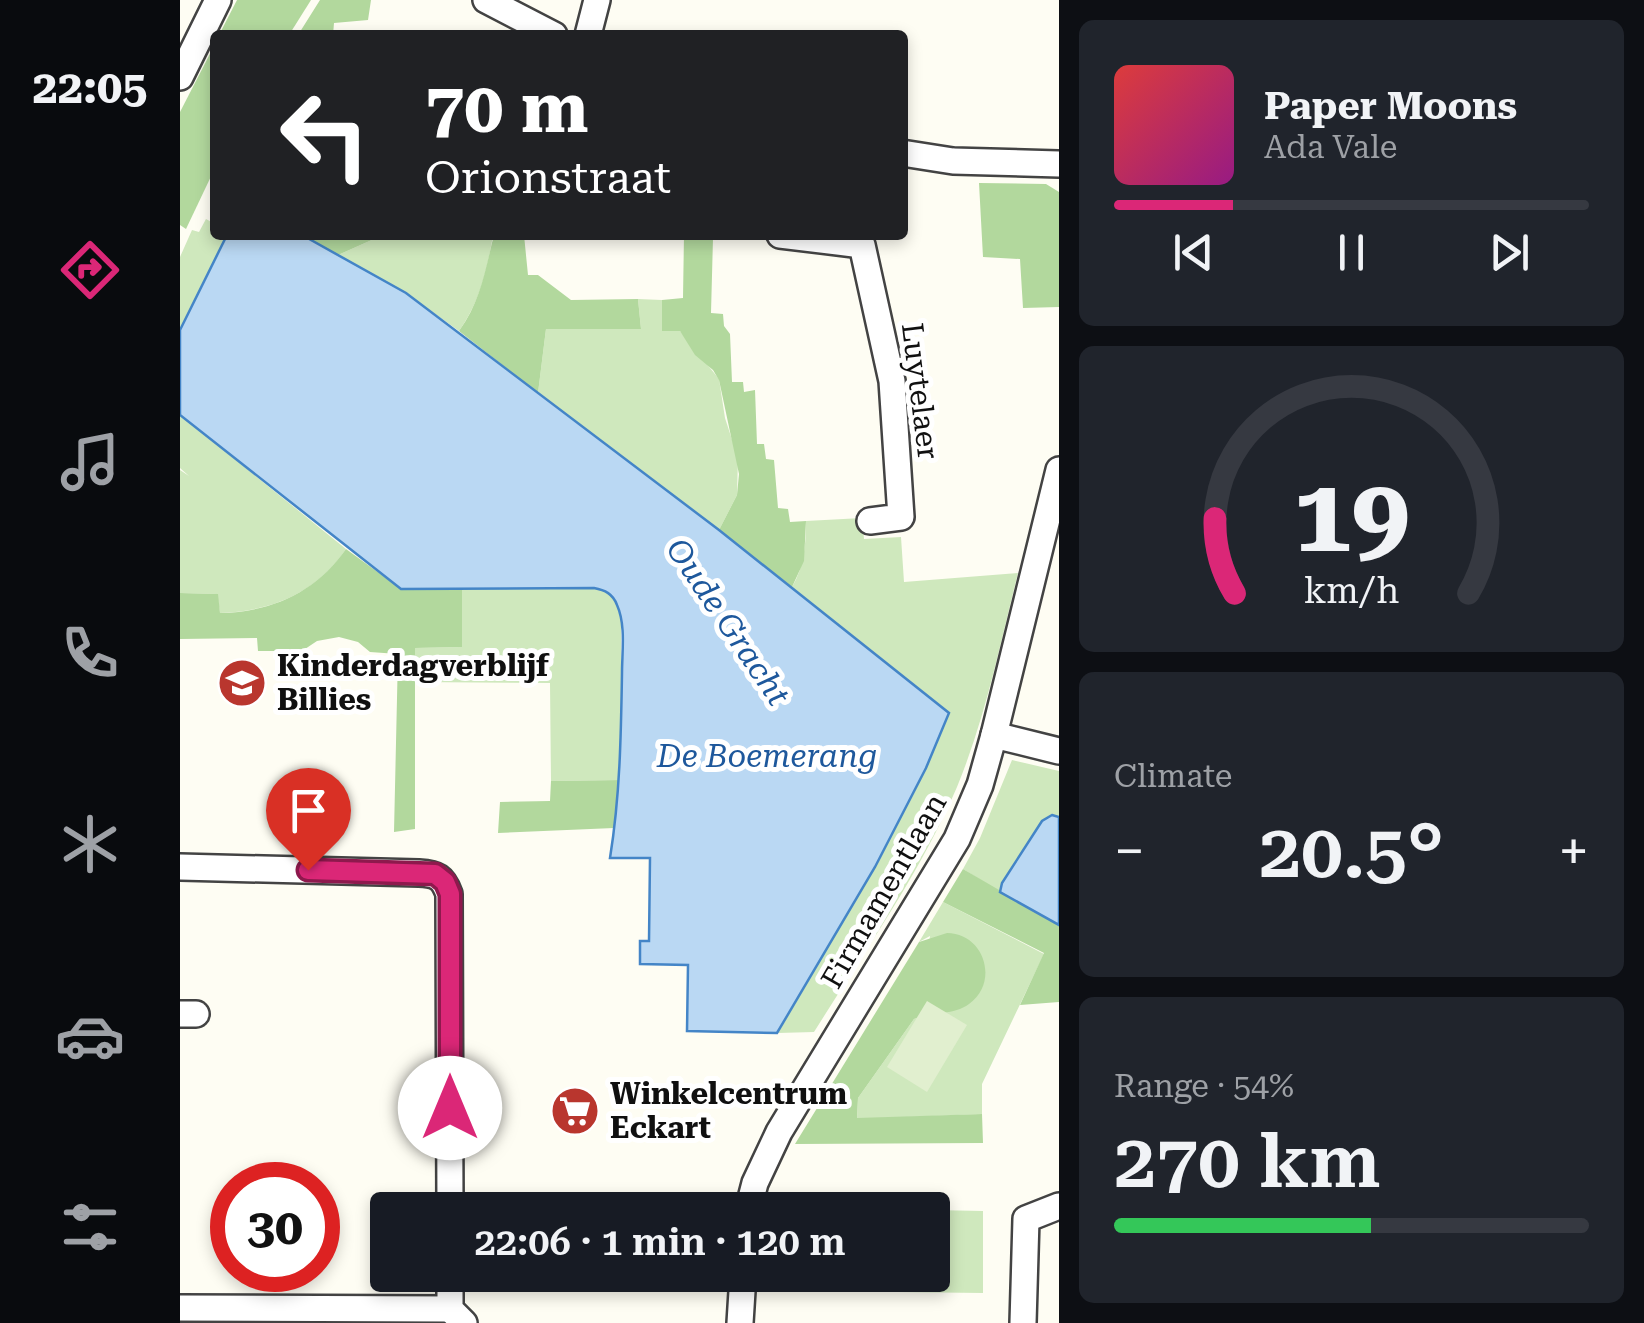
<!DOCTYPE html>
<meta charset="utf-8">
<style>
body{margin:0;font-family:"Roboto Serif",serif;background:#20242c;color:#f1f3f6;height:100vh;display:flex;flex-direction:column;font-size:38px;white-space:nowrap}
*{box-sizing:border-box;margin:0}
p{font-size:32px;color:#9ea1a6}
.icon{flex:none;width:55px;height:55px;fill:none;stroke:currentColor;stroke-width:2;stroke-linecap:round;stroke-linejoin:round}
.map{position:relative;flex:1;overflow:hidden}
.drawer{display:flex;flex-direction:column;gap:20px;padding:20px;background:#0d0f14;width:585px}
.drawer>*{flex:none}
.guide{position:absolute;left:30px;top:30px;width:698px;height:210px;border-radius:10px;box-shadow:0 5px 15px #0003;background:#202124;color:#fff;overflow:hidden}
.speed{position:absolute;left:30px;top:1162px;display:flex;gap:20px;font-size:50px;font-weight:700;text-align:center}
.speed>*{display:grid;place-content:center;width:130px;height:130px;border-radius:50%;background:#171b24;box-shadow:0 5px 15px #0003;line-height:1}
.speed .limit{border:15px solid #d22;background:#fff;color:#111}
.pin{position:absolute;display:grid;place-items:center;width:85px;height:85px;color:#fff;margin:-102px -42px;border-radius:50% 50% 50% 0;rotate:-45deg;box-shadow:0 0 10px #0007}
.pin .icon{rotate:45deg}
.me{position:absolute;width:110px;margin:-55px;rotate:0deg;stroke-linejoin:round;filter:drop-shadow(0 0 8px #0008)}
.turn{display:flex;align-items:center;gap:35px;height:210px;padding:0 50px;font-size:45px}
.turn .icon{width:130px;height:130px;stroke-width:2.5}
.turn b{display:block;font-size:70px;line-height:85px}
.big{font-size:75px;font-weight:600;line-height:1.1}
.drawer .widget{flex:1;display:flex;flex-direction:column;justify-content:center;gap:15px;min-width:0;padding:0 35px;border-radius:15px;background:#20242c}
.drawer .dial{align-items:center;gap:0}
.dial svg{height:260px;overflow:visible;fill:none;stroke:#363941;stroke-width:7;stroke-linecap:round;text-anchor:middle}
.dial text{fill:#f1f3f6;stroke:none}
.song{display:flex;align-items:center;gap:30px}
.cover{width:120px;height:120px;border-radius:15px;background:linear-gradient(135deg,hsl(0 70% 55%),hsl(310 70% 35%))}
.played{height:10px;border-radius:5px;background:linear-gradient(90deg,#db2777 25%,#363941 25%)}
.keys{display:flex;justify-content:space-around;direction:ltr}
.heat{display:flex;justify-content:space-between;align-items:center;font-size:55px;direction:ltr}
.charge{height:15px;border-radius:8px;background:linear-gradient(90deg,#34c759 54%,#363941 0)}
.trip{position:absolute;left:190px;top:1192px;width:580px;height:100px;border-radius:10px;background:#171b24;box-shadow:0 5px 15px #0003;font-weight:600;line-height:100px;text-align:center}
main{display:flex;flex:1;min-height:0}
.menu{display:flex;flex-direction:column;width:180px;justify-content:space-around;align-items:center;background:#090b0e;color:#9ea1a6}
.menu .icon{width:70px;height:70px}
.menu .selected{color:#db2777}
.menu b{font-size:45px;color:#f1f3f6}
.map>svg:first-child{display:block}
.green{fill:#cfe8bd}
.forest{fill:#b2d89d}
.pitch{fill:#e1efcf}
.water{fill:#bad8f3;stroke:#4485c7;stroke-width:2.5}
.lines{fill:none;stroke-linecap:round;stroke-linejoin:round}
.street-casing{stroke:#434343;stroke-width:30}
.street{stroke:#fff;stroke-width:25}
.route-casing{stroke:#8e194d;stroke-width:25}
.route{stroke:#db2777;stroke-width:18}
.labels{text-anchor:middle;stroke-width:10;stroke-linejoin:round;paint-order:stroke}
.street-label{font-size:30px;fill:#101010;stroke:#fff}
.poi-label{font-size:30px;font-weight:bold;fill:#101010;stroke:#fff;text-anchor:start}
.water-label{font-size:32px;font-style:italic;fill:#1e589c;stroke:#fff}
</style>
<main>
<nav class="menu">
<b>22:05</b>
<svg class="icon selected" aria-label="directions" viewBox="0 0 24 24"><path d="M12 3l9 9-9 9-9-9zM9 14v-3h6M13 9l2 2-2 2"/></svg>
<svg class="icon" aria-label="music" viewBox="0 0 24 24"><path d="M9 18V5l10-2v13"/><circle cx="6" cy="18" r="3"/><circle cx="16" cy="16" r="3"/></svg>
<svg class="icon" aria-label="phone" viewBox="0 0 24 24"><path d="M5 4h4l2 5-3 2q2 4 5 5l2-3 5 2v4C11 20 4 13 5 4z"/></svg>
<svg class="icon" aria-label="climate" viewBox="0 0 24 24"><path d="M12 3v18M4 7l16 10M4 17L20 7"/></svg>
<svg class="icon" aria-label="car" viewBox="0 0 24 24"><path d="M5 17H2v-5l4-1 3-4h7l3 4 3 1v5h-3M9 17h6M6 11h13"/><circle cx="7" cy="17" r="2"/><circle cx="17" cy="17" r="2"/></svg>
<svg class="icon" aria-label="filters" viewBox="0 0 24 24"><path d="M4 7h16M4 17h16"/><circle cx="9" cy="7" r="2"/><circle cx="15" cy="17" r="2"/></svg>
</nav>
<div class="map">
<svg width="879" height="1323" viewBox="0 0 879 1323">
<rect width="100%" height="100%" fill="#fefdf3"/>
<g class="green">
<polygon points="26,219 35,224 35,235 47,235 0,330 0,257 12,230 19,232"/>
<path d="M203 235H313C307 271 300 301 279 331L226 293 158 255Z"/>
<polygon points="458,299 482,300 482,331 500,331 539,379 545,418 558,458 557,495 539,530 358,393 366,329 461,329"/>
<path d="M0 415 166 549C136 593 92 611 40 613L37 594 0 593V470L9 476 0 468Z"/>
<path d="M682 518 684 539 721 537 724 582 838 573C820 645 805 719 777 787 740 874 684 952 634 1032L598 1033 695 867 746 768 769 713 612 587C624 567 626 544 626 521Z"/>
<path d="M414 588C431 591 436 599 441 615V780L371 781 370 683 235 682V648L282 647V589Z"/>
<polygon points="832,760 879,771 879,817 872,815 862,821 822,883 820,892 783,869 800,838"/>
<polygon points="763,902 864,954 802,1084 802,1114 677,1119 678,1098 734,1019 741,1016 750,936 739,942"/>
<polygon points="753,1210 803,1211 803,1293 631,1291 630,1275 752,1275"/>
</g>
<g class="forest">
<polygon points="57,0 131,0 109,35 39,35"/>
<polygon points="140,0 191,0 188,20 154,23 153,35 118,35"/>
<polygon points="35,44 35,168 6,229 0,225 0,112"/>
<polygon points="799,183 866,184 879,192 879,307 843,308 840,259 803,257"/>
<polygon points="122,235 203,235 158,255"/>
<path d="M314 235H344L348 275H358L391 300 458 299 461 329H366L358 393 279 331C301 301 305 270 314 235Z"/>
<polygon points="504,235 533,238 531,313 543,314 544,326 550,334 552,382 563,382 564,392 575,390 577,444 584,444 586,459 594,460 598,508 608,509 610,522 626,521 624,561 612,587 539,530 557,495 559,474 539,380 533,370 515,355 500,331 482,331 482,300 503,298"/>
<path d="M166 549 221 589H282V647L235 648V829L214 832 218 654 190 652 178 642 159 637 137 641 122 651H78L77 638 0 639V593L38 594 40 613C92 612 136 592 166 549Z"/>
<polygon points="441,780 434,828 318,833 320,802 370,801 371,781"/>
<polygon points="783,869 879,925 879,1002 840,1005 864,953 763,902"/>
<path d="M767 933C804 933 820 982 789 1004 773 1016 752 1011 734 1019L678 1098 677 1118 802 1114 803 1143 615 1144 739 942Z"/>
</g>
<polygon class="pitch" points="747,1001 787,1025 747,1092 707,1067"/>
<g class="water">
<path d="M47 235H122L226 293 539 530 769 713 746 768 695 867 597 1033 507 1031 508 965 460 964V941H469L470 858H430C440 796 441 736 442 673 442 652 446 625 437 605 433 594 425 590 414 588L221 589 0 415V330Z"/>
<polygon points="872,815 879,817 879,925 820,892 822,883 862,821"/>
</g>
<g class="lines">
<g class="street-casing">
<g id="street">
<polyline points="306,0 374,35"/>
<polyline points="408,35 417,0"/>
<polyline points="0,77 38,0"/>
<polyline points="722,153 773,161 879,164"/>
<polyline points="600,235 682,245 712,381 721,517 690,521"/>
<polyline points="814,735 879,751"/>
<path d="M0 867 239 873C257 874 263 877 269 894L270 1210"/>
<polyline points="0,1014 16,1014"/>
<polyline points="568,1210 575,1183 599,1132 777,839 800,785 814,735 879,470"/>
<polyline points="270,1275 270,1309 284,1323"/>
<polyline points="0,1308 270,1309"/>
<polyline points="560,1323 563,1275"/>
<polyline points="843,1323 846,1219 879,1206"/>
</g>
</g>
<use href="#street" class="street"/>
</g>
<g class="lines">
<g class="route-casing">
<polyline id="route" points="128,870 255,874 265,882 270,894 270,1108"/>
</g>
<use href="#route" class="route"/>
</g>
<defs>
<g id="school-disc" transform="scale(2.5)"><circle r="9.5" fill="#b9362e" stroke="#fff"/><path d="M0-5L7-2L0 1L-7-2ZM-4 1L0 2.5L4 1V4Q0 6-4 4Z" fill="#fff"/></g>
<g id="supermarket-disc" transform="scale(2.5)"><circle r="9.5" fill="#b9362e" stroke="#fff"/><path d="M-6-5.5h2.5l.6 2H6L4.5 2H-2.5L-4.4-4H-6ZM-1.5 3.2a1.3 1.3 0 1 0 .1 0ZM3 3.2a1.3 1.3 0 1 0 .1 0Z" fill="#fff"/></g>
</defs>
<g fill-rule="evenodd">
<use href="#school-disc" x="62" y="683"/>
<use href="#supermarket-disc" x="395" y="1111"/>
</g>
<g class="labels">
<g class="street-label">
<text transform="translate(740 391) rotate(83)" y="10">Luytelaer</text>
<text transform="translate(704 891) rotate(-60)" y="10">Firmamentlaan</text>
</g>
<g class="poi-label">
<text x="97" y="676">Kinderdagverblijf<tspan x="97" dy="34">Billies</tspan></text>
<text x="430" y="1104">Winkelcentrum<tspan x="430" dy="34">Eckart</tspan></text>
</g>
<g class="water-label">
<text transform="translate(548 622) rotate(56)" y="11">Oude Gracht</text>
<text x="587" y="767">De Boemerang</text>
</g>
</g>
</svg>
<div class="speed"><div class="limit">30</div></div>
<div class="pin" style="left:128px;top:870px;background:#d93025"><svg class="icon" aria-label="arrive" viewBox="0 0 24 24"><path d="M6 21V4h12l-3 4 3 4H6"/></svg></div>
<svg class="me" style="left:270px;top:1108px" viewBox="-20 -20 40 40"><circle r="19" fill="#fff"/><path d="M0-13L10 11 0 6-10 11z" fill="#db2777"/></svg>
<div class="trip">22:06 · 1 min · 120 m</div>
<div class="guide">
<div class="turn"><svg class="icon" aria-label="left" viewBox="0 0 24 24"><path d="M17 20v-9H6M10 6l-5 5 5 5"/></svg><div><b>70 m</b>Orionstraat</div></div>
</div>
</div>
<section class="drawer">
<div class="widget">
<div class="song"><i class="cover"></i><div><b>Paper Moons</b><p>Ada Vale</p></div></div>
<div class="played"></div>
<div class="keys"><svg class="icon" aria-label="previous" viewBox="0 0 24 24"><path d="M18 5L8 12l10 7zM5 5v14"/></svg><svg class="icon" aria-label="pause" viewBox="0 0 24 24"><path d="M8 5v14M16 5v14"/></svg><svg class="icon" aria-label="next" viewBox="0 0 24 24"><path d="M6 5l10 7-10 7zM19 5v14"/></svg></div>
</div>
<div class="widget dial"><svg viewBox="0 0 100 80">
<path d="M14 69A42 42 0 1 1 86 69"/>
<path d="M14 69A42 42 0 0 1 8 46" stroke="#db2777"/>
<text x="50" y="56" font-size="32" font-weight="700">19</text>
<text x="50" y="72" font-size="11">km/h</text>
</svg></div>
<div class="widget"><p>Climate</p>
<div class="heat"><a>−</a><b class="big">20.5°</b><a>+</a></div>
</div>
<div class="widget"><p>Range · 54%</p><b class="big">270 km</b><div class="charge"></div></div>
</section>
</main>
